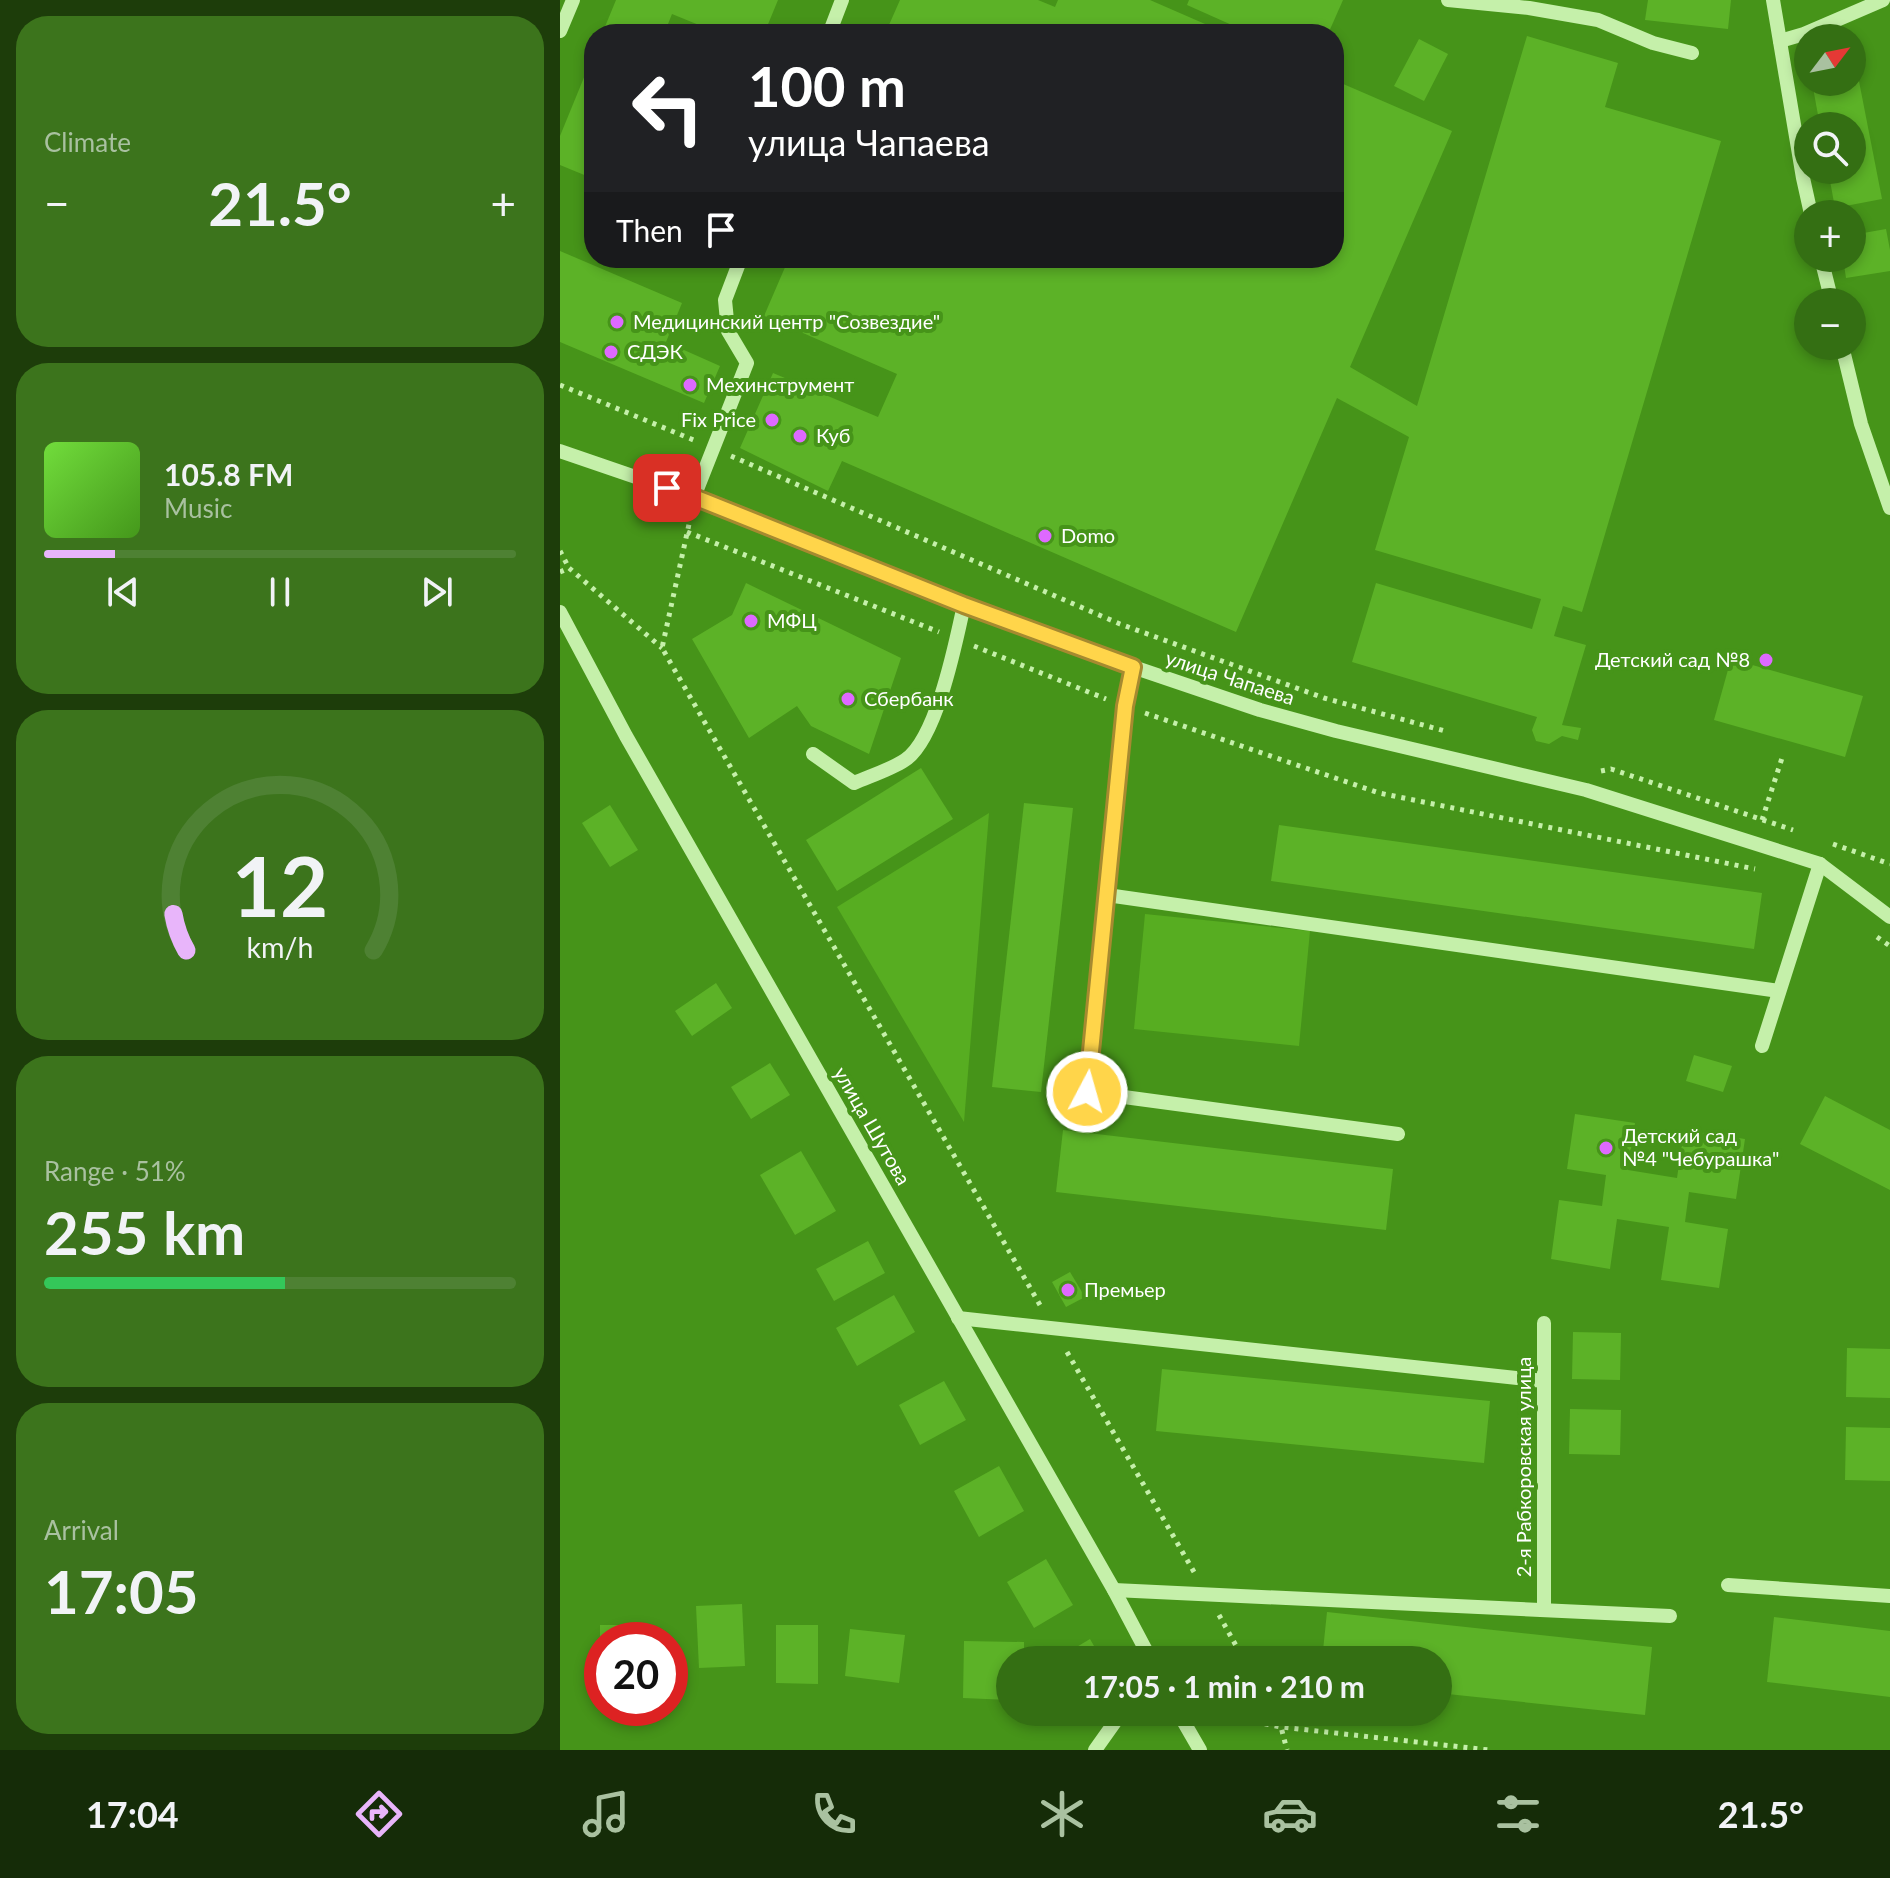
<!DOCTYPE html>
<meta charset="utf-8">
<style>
body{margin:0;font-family:Lato,sans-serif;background:#3c741c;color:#f1f3f6;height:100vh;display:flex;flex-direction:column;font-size:30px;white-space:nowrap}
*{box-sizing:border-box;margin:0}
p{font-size:26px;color:#a9c1a0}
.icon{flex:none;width:44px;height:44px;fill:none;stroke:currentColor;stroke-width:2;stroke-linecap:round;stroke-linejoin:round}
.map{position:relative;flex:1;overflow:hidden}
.drawer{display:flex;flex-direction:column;gap:16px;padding:16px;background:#1d3d0a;width:560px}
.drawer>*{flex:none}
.top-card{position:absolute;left:24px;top:24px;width:760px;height:244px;border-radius:32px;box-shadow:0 4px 12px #0003;background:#202124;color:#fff;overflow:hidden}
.needle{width:52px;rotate:58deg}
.controls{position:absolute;left:1234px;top:24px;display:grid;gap:16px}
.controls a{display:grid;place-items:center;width:72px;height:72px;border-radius:50%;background:#346f13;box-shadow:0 4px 12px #0003;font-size:40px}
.speed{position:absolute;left:24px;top:1622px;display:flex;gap:16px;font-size:40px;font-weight:700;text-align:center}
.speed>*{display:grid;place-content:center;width:104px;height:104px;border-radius:50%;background:#346f13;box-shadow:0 4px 12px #0003;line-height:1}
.speed .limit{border:12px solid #d22;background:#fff;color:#111}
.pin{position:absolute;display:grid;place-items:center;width:68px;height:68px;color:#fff;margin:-34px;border-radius:16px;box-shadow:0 4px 12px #0006}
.me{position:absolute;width:88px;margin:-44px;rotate:6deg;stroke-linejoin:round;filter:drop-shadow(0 0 6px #0008)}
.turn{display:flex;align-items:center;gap:28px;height:168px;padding:0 32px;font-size:36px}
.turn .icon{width:104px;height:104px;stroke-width:2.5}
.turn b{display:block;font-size:56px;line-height:68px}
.then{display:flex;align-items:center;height:76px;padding:0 32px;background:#0003;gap:16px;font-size:30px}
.big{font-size:60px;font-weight:700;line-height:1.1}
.drawer .widget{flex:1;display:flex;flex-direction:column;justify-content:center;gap:12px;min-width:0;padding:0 28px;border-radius:32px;background:#3c741c}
.drawer .dial{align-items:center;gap:0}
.dial svg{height:208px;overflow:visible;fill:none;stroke:#4e8133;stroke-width:7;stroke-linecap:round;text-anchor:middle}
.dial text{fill:#f1f3f6;stroke:none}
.song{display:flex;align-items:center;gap:24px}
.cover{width:96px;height:96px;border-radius:12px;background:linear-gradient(135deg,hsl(100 70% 55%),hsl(100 70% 35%))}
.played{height:8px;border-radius:4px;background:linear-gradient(90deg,#e8b5fa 15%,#4e8133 15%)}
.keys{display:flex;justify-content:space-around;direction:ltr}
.heat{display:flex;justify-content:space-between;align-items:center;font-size:44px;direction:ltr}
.charge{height:12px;border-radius:6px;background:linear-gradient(90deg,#34c759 51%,#4e8133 0)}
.trip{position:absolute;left:436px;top:1646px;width:456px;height:80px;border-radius:40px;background:#346f13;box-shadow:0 4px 12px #0003;font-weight:700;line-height:80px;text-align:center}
.menu{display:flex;height:128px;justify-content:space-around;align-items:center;background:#152c08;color:#a9c1a0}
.menu .icon{width:56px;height:56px}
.menu .on{color:#e8b5fa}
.menu b{font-size:36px;color:#f1f3f6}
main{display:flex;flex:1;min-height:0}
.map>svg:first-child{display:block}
.green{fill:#57ad21}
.building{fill:#5cb227}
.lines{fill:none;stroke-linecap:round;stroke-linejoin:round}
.path{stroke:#c5f0aa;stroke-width:5;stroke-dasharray:4 6;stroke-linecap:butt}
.minor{stroke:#c5f0aa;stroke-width:14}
.route-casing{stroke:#a68a30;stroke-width:20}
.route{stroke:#ffd54a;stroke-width:14}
.poi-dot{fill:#de69ff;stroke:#469419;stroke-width:3}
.labels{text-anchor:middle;stroke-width:8;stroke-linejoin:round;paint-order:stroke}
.poi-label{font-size:20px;fill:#fff;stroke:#469419;text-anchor:start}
.street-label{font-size:20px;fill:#fff;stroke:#469419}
</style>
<main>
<section class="drawer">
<div class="widget"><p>Climate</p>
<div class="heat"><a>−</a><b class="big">21.5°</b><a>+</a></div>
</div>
<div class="widget">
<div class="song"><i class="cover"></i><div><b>105.8 FM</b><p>Music</p></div></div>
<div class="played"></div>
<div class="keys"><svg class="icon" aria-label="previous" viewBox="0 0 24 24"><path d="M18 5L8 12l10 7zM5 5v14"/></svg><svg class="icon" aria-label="pause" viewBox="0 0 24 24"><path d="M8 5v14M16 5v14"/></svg><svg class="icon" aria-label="next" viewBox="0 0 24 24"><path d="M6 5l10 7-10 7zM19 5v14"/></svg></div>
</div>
<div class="widget dial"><svg viewBox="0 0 100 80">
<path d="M14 69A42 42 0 1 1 86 69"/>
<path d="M14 69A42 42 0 0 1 9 55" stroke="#e8b5fa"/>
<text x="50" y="56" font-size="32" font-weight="700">12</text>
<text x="50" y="72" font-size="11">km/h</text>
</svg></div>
<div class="widget"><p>Range · 51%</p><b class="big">255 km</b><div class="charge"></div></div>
<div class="widget"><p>Arrival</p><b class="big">17:05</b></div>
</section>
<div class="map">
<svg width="1330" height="1750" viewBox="0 0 1330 1750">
<rect width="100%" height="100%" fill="#469419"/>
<g class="green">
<polygon points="429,813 404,1122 277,907"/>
<polygon points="585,914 750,931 739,1046 574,1029"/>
</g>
<g class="building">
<polygon points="56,0 218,0 204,34 161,34 112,14 104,34 42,34"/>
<polygon points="340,0 478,0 495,7 498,0 590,0 668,34 325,34"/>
<polygon points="629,0 783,0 768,34 692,34 627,5"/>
<polygon points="1088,0 1171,0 1168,29 1085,20"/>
<polygon points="967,36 1058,63 1045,107 1161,141 1022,612 1003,606 994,636 1026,645 1002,725 1021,728 1018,740 1002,736 989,744 976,741 972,730 977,717 792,662 816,583 972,629 981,599 815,550 849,437 777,398 676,632 282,461 268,491 180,448 213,373 318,417 337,374 204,316 229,258 774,258 774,80 892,131 790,367 857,406"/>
<polygon points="859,39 888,54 864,101 834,86"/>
<polygon points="34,53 34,179 0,165 0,136"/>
<polygon points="1297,71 1322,199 1275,208 1268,170 1292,170 1292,126 1260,126 1252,82 1292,82 1292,72"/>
<polygon points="1326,229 1330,250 1330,271 1286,278 1283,258 1292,258 1292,235"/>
<polygon points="0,251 122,303 106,342 160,366 144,403 0,342"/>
<polygon points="186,583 341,658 309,754 251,726 237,706 189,738 132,639 172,615"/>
<polygon points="1171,659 1303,696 1285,757 1154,720"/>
<polygon points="361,768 393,819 277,891 246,840"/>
<polygon points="464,803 513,808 481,1092 432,1087"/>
<polygon points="50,805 78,850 50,867 22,823"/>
<polygon points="719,825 1202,893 1194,949 711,881"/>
<polygon points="156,983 172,1008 132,1036 115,1011"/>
<polygon points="1134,1055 1172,1066 1163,1092 1126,1081"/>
<polygon points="210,1063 230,1095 191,1119 171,1087"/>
<polygon points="1265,1096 1330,1130 1330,1190 1240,1144"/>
<polygon points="1015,1114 1075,1123 1068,1170 1117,1178 1124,1130 1185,1139 1176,1199 1129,1192 1125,1222 1168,1229 1159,1288 1101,1280 1109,1227 1057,1219 1050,1269 991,1259 999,1200 1042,1206 1046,1175 1007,1169"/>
<polygon points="503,1130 833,1169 826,1230 496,1192"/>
<polygon points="241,1151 276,1211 235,1235 200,1175"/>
<polygon points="308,1241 325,1273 274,1301 256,1269"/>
<polygon points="510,1272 525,1297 506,1307 492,1282"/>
<polygon points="334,1295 355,1332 297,1366 276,1328"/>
<polygon points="1013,1332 1061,1333 1060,1380 1012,1379"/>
<polygon points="1287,1348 1330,1349 1330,1398 1286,1397"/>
<polygon points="602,1369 930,1401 924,1463 596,1431"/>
<polygon points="384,1381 406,1420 360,1445 339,1405"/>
<polygon points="1010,1409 1061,1410 1060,1455 1009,1454"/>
<polygon points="1286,1427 1330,1428 1330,1481 1285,1480"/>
<polygon points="439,1466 464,1511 419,1537 394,1491"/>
<polygon points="486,1559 513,1605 474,1628 447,1582"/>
<polygon points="182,1604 185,1666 139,1668 136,1606"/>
<polygon points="767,1612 1092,1647 1085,1715 878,1693 878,1660 762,1660"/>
<polygon points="1214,1617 1330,1631 1330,1697 1207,1682"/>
<rect x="40" y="1625" width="53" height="15"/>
<polygon points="216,1625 258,1625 258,1684 216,1683"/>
<polygon points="290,1629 345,1635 339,1683 285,1676"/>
<polygon points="530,1639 542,1660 502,1660 500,1657"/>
<polygon points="404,1641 464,1642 464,1660 450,1660 450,1700 403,1698"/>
</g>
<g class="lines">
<g class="path">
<polyline points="0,385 136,441"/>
<polyline points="171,456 560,624 764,698 885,731"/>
<polyline points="131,515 102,648 480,1305"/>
<polyline points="127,532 379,632"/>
<polyline points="0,551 9,568"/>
<polyline points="0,572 9,568 102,648"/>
<polyline points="414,646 546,699"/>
<polyline points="585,713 819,793 1195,869"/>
<polyline points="1041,771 1051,769 1233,830"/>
<polyline points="1202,820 1222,758"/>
<polyline points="1273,844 1330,864"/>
<polyline points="1317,937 1330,946"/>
<polyline points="507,1352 634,1572"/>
<polyline points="659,1615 684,1660"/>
<polyline points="646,1712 721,1727 929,1750"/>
<polyline points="713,1712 721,1727 727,1750"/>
</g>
<g class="minor">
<polyline points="888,0 969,8 1038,20 1093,43 1132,53"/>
<polyline points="1213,0 1243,178 1251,214"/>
<polyline points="0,31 13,0"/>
<polyline points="269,34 282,0"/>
<polyline points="1220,41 1244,34 1323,0"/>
<polyline points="1261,258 1272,302"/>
<polyline points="1282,346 1301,424 1330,508"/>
<polyline points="0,451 134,497 404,605 573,667 700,710 776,731 1026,790 1260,864 1330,917"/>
<polyline points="134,497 187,363 168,331 165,300 181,258"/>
<polyline points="0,612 66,736 554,1590 591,1660"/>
<polyline points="573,667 565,706 527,1092 838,1134"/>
<path d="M253 754 294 783C310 776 330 770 345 760 377 739 396 641 404 605"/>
<polyline points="547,895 1219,991"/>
<polyline points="1202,1046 1260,864"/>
<polyline points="398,1318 984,1381"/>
<polyline points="1168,1585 1330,1596"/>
<polyline points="554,1590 1110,1616"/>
<polyline points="984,1610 984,1323"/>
<polyline points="618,1712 640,1750"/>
<polyline points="535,1750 562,1712"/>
</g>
</g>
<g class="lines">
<g class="route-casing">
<polyline id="route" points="107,488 134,497 404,605 573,667 565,706 527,1092"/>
</g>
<use href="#route" class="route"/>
</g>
<g class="poi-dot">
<circle cx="57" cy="322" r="8"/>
<circle cx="51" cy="352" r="8"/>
<circle cx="130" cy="385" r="8"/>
<circle cx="212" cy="420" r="8"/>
<circle cx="240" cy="436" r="8"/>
<circle cx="485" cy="536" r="8"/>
<circle cx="191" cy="621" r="8"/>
<circle cx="1206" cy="660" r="8"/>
<circle cx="288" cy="699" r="8"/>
<circle cx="1046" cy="1148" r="8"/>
<circle cx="508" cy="1290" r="8"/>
</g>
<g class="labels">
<g class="poi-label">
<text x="73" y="329">Медицинский центр "Созвездие"</text>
<text x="67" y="359">СДЭК</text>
<text x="146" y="392">Мехинструмент</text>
<text x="196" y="427" text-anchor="end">Fix Price</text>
<text x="256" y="443">Куб</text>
<text x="501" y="543">Domo</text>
<text x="207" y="628">МФЦ</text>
<text x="1190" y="667" text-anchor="end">Детский сад №8</text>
<text x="304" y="706">Сбербанк</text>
<text x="1062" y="1143">Детский сад<tspan x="1062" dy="23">№4 "Чебурашка"</tspan></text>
<text x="524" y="1297">Премьер</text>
</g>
<g class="street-label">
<text transform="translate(670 678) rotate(18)" y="7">улица Чапаева</text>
<text transform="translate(312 1126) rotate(60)" y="7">улица Шутова</text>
<text transform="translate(964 1467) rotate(-90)" y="7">2-я Рабкоровская улица</text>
</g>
</g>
</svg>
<div class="controls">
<a><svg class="needle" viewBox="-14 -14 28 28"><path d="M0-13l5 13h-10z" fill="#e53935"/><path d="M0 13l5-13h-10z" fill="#a9c1a0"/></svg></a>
<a><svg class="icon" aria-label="search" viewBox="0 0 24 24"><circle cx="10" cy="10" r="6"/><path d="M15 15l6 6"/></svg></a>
<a>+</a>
<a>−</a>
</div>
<div class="speed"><div class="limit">20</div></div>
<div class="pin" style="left:107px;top:488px;background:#d93025"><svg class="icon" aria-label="arrive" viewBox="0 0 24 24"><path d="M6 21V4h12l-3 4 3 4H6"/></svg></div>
<svg class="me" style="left:527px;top:1092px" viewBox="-20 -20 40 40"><circle r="17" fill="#ffd54a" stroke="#fff" stroke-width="3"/><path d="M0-11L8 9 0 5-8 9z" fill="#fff"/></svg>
<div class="trip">17:05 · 1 min · 210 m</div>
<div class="top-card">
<div class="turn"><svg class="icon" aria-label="left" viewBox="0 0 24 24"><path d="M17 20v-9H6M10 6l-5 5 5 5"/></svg><div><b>100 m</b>улица Чапаева</div></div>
<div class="then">Then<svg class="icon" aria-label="arrive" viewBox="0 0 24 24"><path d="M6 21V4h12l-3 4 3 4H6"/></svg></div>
</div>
</div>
</main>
<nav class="menu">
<b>17:04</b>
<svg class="icon on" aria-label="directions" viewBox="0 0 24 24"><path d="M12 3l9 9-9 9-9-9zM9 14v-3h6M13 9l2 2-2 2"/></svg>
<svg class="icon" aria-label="music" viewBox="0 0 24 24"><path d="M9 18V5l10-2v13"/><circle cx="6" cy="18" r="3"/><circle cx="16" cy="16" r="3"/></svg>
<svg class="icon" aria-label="phone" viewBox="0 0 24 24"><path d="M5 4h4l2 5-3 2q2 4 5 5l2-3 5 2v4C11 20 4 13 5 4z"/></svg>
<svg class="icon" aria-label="climate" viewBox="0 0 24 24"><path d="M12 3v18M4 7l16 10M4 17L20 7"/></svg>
<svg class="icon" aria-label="car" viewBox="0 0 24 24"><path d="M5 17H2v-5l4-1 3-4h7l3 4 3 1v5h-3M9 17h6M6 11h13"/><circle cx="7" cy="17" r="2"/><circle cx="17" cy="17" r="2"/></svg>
<svg class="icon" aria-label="filters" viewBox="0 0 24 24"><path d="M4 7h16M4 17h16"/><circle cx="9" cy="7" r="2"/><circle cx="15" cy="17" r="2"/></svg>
<b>21.5°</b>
</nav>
